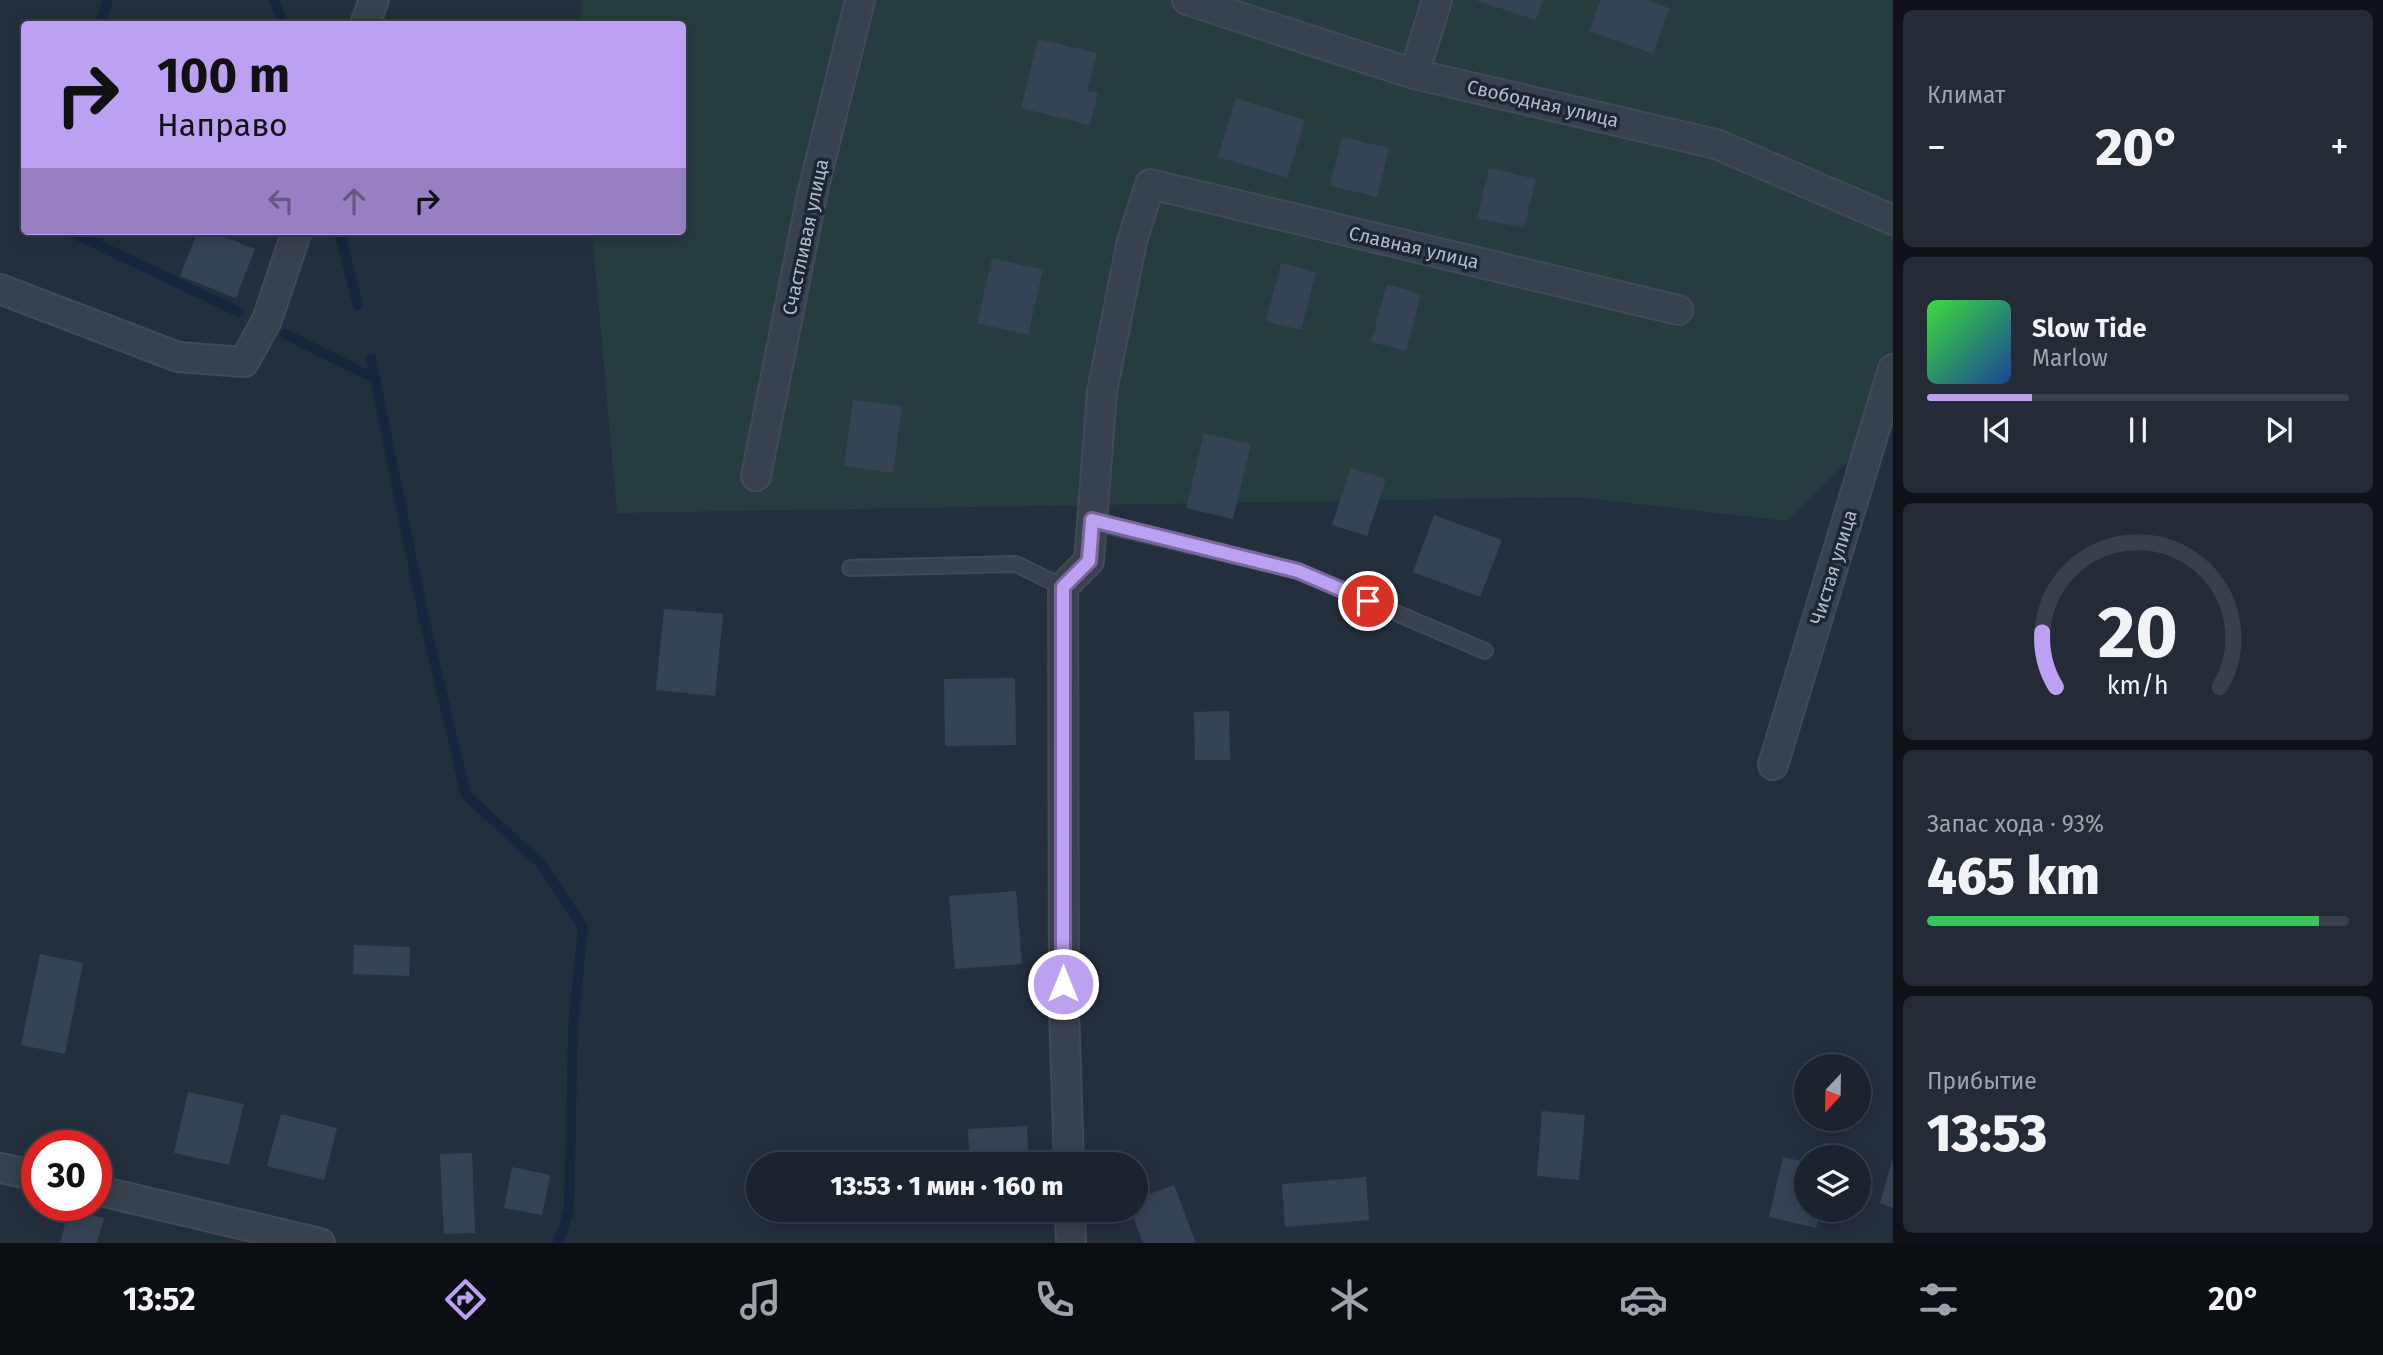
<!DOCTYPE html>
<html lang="ru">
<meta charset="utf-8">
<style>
body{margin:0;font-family:"Fira Sans",sans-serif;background:#242b36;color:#f1f3f6;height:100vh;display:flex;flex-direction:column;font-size:26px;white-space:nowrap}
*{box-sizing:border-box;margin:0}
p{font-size:23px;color:#a0a4aa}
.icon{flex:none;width:38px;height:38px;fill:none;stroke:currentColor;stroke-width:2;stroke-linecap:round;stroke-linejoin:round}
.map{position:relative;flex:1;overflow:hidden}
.sheet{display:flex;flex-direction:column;gap:10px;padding:10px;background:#0f1319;width:490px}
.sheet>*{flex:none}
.banner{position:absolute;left:21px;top:21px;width:665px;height:214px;border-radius:7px;box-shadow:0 4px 18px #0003,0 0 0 2px #39404a;background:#bca0f2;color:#111;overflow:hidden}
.needle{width:46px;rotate:202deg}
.controls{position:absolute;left:1794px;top:1054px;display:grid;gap:14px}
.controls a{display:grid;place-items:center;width:77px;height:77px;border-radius:50%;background:#1b232e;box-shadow:0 4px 18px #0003,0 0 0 2px #39404a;font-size:35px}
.speed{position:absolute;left:21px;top:1130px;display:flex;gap:14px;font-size:35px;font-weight:700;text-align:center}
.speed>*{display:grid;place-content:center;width:91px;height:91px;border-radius:50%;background:#1b232e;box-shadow:0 4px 18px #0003,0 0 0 2px #39404a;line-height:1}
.speed .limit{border:10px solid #d22;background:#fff;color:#111}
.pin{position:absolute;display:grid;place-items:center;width:60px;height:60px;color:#fff;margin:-30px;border:4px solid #fff;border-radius:50%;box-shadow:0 2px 7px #0007}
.me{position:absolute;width:77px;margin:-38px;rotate:0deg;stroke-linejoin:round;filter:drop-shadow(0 0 5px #0008)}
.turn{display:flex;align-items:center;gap:24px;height:147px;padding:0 21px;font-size:32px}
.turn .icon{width:91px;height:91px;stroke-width:2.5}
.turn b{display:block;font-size:49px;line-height:60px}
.lanes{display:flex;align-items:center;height:66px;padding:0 21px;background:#0003;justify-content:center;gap:35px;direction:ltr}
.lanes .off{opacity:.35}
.big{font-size:52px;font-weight:800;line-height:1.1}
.sheet .card{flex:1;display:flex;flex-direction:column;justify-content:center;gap:10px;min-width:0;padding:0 24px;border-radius:10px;background:#242b36}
.sheet .dial{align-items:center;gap:0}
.dial svg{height:182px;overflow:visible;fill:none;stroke:#39404a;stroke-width:7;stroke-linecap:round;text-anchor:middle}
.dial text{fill:#f1f3f6;stroke:none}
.song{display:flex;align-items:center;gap:21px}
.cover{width:84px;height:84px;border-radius:10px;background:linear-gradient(135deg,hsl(120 70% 55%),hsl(220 70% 35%))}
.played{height:7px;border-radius:4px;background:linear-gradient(90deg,#bca0f2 25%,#39404a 25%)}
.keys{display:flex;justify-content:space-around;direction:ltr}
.heat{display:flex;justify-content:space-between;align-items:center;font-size:38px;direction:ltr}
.charge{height:10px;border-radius:5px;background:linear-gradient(90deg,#34c759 93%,#39404a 0)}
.trip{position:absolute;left:746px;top:1152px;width:402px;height:70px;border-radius:35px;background:#1b232e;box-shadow:0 4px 18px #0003,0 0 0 2px #39404a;font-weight:800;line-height:70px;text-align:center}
.dock{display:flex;height:112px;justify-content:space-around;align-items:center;background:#0b0e12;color:#a0a4aa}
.dock .icon{width:49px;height:49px}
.dock .active{color:#bca0f2}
.dock b{font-size:32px;color:#f1f3f6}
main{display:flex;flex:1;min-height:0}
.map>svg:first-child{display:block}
.green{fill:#263c3f}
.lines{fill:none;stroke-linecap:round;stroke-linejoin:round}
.stream{stroke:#17263c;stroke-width:10}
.building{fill:#364354}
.lane-casing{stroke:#414a57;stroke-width:18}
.street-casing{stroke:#414a57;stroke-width:32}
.lane{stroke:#38414e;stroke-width:14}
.street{stroke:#38414e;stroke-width:28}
.route-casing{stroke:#7a689d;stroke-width:18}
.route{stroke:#bca0f2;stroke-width:12}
.labels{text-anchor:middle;stroke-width:7;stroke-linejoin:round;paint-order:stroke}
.street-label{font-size:19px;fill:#b4bcc9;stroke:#1d2633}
</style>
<main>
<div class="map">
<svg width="1893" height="1243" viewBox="0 0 1893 1243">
<rect width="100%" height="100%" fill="#242f3e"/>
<polygon class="green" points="582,0 1893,0 1893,417 1787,521 1578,497 617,513 592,231 682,231 682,24 580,24"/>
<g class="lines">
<g class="stream">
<polyline points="274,0 283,24"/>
<polyline points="100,24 108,0"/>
<polyline points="69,231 239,312"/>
<polyline points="339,231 358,305"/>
<polyline points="285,334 376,379"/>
<polyline points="371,359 423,614 466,795 541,864 583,927 573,1027 569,1211 558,1243"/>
</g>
</g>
<g class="building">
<polygon points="1475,0 1543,0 1536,20"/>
<polygon points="1601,0 1648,0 1669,8 1653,54 1589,31"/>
<polygon points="1038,39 1097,53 1087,91 1098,93 1090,125 1021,108"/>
<polygon points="1236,98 1305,120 1287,178 1218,157"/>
<polygon points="1342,137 1389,148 1377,197 1330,186"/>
<polygon points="1489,168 1536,179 1524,228 1477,218"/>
<polygon points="198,231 210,231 255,249 236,298 180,276"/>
<polygon points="992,258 1043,270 1028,335 977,323"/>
<polygon points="1281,263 1316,272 1301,330 1266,321"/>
<polygon points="1387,284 1421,294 1406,351 1371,342"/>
<polygon points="853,400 902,406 893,473 844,466"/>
<polygon points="1204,433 1251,444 1233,519 1186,508"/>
<polygon points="1351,468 1386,479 1367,536 1332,525"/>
<polygon points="1434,515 1502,540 1480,597 1413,572"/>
<polygon points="664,609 723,614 715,696 656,690"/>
<polygon points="1015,678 1016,745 945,746 944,679"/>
<polygon points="1229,711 1230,760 1195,760 1194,712"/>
<polygon points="1016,891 1022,964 955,969 949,896"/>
<polygon points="354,945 410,947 409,976 353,974"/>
<polygon points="40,954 83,963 65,1054 21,1045"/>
<polygon points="188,1092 244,1104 229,1165 174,1153"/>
<polygon points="1542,1111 1585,1115 1579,1180 1537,1176"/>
<polygon points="281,1114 337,1128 324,1180 267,1166"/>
<polygon points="1027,1126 1029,1164 970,1164 968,1129"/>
<polygon points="472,1153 475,1233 444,1234 440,1154"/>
<polygon points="1783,1157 1806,1162 1806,1209 1821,1209 1816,1228 1769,1217"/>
<polygon points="1892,1161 1893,1161 1893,1208 1880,1203"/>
<polygon points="512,1167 550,1175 542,1215 504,1208"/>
<polygon points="1366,1177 1369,1220 1285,1227 1282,1184"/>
<polygon points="1174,1185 1196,1243 1143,1243 1130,1209 1136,1209 1136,1199"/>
<polygon points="69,1209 104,1218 97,1243 60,1243"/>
</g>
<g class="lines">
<g class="lane-casing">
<g id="lane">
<polyline points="1092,522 1298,571 1485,651"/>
<polyline points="850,568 1016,564 1063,587 1066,584"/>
</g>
</g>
<g class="street-casing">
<g id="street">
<polyline points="1187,0 1414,74 1716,144 1893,220"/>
<polyline points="365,24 374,0"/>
<polyline points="1414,74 1437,0"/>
<polyline points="0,289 178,357 244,362 267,320 297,231"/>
<polyline points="756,476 812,195 860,0"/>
<polyline points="1773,765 1893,369"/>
<polyline points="1069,1164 1064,1010 1063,587 1089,561 1102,392 1132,241 1150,184 1678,310"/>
<polyline points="0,1168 37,1176"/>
<polyline points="96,1190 320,1243"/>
<polyline points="1070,1209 1071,1243"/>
</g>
</g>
<use href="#lane" class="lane"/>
<use href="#street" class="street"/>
</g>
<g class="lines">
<g class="route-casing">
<polyline id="route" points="1063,984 1063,587 1089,561 1092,520 1298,571 1368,601"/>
</g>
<use href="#route" class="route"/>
</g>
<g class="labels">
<g class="street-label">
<text transform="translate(1543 103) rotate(13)" y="7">Свободная улица</text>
<text transform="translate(805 237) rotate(-78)" y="7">Счастливая улица</text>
<text transform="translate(1414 247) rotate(13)" y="7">Славная улица</text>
<text transform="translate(1833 567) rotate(-73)" y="7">Чистая улица</text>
</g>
</g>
</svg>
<div class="controls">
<a><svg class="needle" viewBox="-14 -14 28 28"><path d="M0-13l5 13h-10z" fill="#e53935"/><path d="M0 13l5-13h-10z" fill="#a0a4aa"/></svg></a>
<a><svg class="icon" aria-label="layers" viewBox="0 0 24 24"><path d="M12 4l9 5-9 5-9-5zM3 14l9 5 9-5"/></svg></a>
</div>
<div class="speed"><div class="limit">30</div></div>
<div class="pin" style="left:1368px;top:601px;background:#d93025"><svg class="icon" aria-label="arrive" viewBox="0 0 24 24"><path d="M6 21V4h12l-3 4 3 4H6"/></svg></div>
<svg class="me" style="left:1063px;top:984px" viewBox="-20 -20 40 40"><circle r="17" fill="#bca0f2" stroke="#fff" stroke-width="3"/><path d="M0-11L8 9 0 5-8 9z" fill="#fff"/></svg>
<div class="trip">13:53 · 1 мин · 160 m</div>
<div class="banner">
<div class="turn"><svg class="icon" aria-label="right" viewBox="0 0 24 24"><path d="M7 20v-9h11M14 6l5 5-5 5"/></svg><div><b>100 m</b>Направо</div></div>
<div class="lanes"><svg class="icon off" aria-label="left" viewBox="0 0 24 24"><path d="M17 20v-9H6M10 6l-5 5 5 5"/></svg><svg class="icon off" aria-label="ahead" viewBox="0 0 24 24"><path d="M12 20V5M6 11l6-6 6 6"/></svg><svg class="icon" aria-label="right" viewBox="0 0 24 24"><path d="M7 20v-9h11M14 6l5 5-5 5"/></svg></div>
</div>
</div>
<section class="sheet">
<div class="card"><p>Климат</p>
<div class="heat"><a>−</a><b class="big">20°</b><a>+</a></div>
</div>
<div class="card">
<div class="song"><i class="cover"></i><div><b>Slow Tide</b><p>Marlow</p></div></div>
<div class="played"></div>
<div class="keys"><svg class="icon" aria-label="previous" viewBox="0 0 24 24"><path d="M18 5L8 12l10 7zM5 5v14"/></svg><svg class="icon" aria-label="pause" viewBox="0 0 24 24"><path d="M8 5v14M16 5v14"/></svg><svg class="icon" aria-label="next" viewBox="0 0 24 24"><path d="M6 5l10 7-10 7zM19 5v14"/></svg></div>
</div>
<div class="card dial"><svg viewBox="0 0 100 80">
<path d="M14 69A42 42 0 1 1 86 69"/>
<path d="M14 69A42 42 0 0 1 8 45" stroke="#bca0f2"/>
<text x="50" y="56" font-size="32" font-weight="700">20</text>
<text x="50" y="72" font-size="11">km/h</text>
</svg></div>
<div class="card"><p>Запас хода · 93%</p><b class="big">465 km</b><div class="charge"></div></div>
<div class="card"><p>Прибытие</p><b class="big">13:53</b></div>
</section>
</main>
<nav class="dock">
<b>13:52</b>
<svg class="icon active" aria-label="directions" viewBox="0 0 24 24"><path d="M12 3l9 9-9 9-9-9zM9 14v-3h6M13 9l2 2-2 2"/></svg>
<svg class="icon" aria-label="music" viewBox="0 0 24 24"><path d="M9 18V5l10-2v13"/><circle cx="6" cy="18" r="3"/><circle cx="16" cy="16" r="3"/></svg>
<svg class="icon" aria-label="phone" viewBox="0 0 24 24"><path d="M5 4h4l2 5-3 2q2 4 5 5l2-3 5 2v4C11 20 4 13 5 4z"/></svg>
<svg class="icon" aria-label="climate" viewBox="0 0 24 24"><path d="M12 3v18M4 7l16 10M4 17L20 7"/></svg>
<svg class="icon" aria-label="car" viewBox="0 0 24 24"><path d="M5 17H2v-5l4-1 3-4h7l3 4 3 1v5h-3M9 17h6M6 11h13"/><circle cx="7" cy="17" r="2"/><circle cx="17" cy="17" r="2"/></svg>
<svg class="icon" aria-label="filters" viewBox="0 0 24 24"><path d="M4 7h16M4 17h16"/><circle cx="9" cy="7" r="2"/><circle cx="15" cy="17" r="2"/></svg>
<b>20°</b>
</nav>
